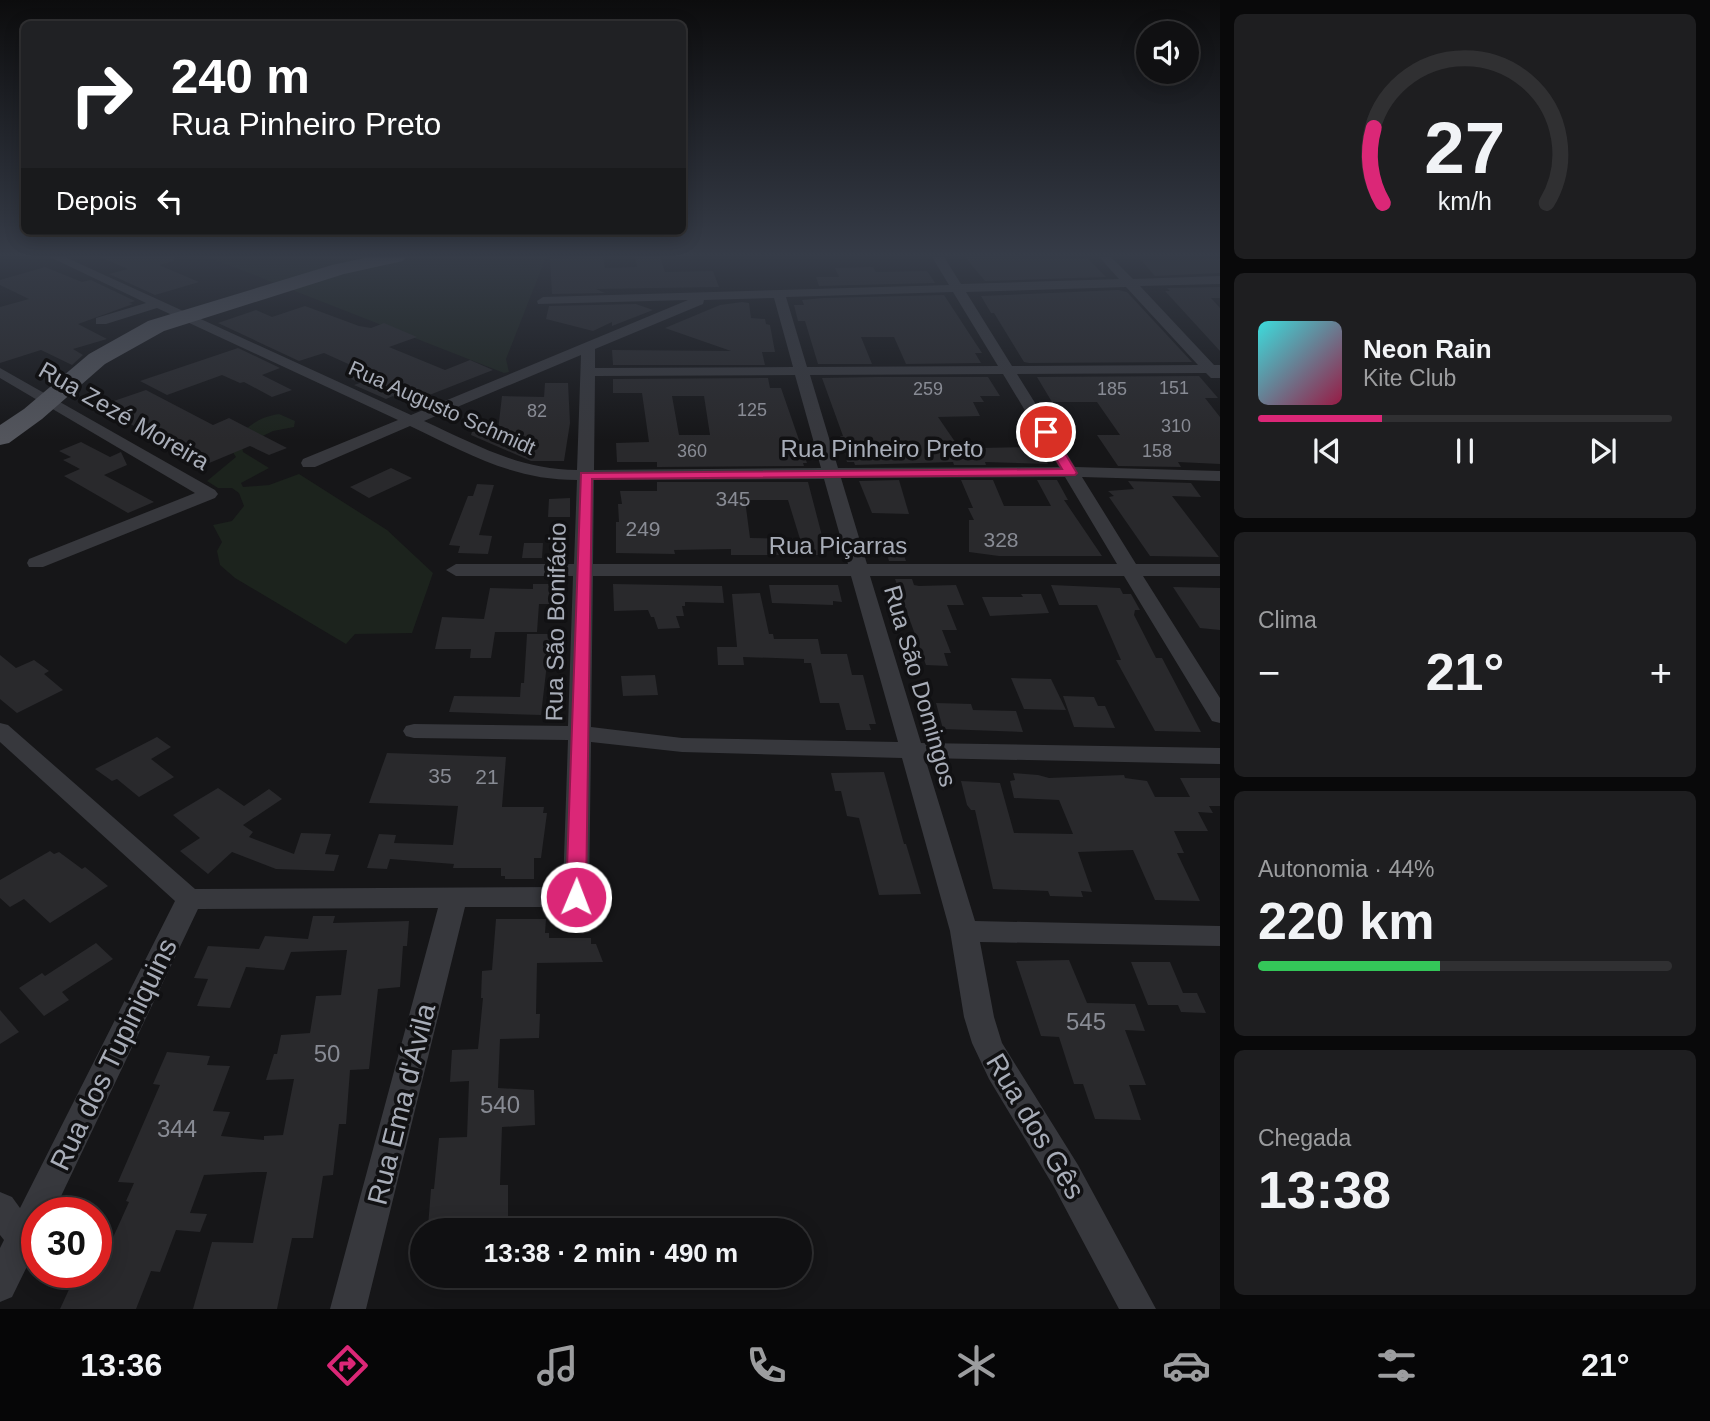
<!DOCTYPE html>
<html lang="pt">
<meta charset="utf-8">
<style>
body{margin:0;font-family:Helvetica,sans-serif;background:#1e1e20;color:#f1f3f6;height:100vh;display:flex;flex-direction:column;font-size:26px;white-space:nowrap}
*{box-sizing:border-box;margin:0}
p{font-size:23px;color:#9c9d9f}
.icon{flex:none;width:38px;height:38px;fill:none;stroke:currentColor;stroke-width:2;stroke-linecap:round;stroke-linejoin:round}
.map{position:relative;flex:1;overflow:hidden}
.side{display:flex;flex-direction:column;gap:14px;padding:14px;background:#09090a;width:490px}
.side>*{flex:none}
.hud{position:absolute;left:21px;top:21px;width:665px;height:214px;border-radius:10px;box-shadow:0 4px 18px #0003,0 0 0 2px #303032;background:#202124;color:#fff;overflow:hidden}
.controls{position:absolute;left:1136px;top:21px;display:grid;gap:14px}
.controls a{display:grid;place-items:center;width:63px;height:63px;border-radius:50%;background:#101012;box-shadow:0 4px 18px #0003,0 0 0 2px #303032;font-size:35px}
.speed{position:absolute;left:21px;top:1197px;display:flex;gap:14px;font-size:35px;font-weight:700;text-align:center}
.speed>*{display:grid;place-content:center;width:91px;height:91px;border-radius:50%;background:#101012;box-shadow:0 4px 18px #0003,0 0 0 2px #303032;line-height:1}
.speed .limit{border:10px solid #d22;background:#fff;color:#111}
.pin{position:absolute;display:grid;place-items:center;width:60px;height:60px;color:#fff;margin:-30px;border:4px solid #fff;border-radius:50%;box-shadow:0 2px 7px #0007}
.me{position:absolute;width:77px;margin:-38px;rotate:1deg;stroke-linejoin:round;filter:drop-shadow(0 0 5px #0008)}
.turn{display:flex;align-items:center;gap:24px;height:147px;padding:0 35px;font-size:32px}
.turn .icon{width:91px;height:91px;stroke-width:2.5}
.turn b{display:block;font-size:49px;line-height:60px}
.then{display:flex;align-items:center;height:66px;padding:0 35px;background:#0003;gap:14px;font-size:26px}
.big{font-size:52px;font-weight:700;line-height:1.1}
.side .card{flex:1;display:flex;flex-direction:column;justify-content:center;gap:10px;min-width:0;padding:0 24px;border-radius:10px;background:#1e1e20}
.side .dial{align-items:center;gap:0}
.dial svg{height:182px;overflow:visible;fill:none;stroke:#303032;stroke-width:7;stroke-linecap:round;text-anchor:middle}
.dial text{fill:#f1f3f6;stroke:none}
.song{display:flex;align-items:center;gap:21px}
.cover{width:84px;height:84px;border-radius:10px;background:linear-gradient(135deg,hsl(180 70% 55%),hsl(340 70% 35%))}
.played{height:7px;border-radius:4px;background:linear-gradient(90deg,#db2777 30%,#303032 30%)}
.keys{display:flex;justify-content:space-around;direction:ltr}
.heat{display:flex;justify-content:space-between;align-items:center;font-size:38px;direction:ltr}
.charge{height:10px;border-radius:5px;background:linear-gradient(90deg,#34c759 44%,#303032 0)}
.trip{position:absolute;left:410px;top:1218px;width:402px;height:70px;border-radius:35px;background:#101012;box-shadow:0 4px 18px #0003,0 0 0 2px #303032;font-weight:700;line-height:70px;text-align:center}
.menu{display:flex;height:112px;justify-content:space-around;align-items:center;background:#060607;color:#9c9d9f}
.menu .icon{width:49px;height:49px}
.menu .on{color:#db2777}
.menu b{font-size:32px;color:#f1f3f6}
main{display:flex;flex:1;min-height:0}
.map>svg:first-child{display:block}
.green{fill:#1c231d}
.building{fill:#29292c;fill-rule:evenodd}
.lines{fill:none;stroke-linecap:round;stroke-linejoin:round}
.minor{fill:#37383d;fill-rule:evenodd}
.primary{fill:#53555c;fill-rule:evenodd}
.route{fill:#db2777;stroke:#8e194d;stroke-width:2}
.labels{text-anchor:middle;stroke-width:7;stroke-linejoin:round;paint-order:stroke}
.far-number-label{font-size:18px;fill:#888b94}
.far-street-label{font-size:21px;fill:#a8adb8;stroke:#111113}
.number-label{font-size:21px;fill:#888b94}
.street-label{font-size:24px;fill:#a8adb8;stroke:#111113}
.near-number-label{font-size:24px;fill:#888b94}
.near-street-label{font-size:28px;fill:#a8adb8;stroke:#111113}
</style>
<main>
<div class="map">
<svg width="1220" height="1309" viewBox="0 0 1220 1309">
<rect width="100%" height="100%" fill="#161618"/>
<g class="green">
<polygon points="208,257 546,257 506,359 509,372 504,373"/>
<path d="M279 414 295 421 294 427 273 431 242 446 243 452 269 468 241 483 243 487 269 485 299 474 387 530 433 573 412 633 355 634 346 644 235 578 220 565 217 551 222 542 213 525 232 521 244 506 239 493 232 488H218L207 481 236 457 226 442C250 431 249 419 279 414Z"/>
</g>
<g class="building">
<polygon points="100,257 174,257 174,261 159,265 199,282 155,295 109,274 128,269"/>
<polygon points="603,257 605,268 637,267 635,257 660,257 665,272 713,271 719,287 596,289 605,293 552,294 550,258"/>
<polygon points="965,257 1087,258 1106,277 985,281"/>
<polygon points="1220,259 1220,273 1155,276 1141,260"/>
<polygon points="45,267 82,282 91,280 135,301 129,303 133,304 78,324 107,339 73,349 83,355 72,365 41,350 0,363 0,307 29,299 0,285 0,280"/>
<polygon points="873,267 876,272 927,271 935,283 819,286 816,277 839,277 835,268"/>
<polygon points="1220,287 1220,298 1211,298 1220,308 1220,351 1165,291 1170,291 1167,288"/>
<polygon points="1118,290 1127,292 1192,362 1029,363 1024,362 994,313 991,313 981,296"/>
<polygon points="944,295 982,353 975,353 981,363 906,364 894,337 861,337 872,364 818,364 805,321 798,321 794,305 804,305 802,300 824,298"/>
<polygon points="742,302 749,303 751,318 765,319 766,324 770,325 775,352 762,352 765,365 613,365 612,350 731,351 665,328 720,305"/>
<polygon points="636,304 653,310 612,326 612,322 593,331 546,319 549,306"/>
<polygon points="305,306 359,326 371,328 384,323 417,337 389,347 445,370 470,360 493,370 409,403 393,396 386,399 354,385 360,383 349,378 366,372 324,353 299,361 218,323 256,310 272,317"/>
<polygon points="238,348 280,368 262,375 292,390 272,397 244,382 240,383 222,375 167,395 140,381"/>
<polygon points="1199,376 1218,398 1205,398 1220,417 1220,464 1178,462 1181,467 1118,466 1097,435 1120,435 1097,402 1052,402 1037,377"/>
<polygon points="877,377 988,377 1000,396 980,396 984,402 973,402 980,416 938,417 960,449 978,448 980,452 980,448 1038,447 1048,464 985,462 986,465 954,465 953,462 855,465 854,462 847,462 840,436 843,436 822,378"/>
<path d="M768 378 770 388H781L807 463H803L804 466 657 467V462H617L616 443 649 442 642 393H613V379ZM672 396H704L710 435H679Z"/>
<polygon points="545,383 568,383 570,423 564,461 531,461 471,435 476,420 498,430 502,396 544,397"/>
<polygon points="146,390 213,425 229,418 287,448 269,455 250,446 202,466 158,442 102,405"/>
<polygon points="81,442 110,457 121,452 127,465 104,475 154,502 128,513 64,476 80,469 63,460 71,457 59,451"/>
<polygon points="391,468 412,478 369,498 350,487"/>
<polygon points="899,480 909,514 872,513 859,481"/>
<polygon points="961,480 993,480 1004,506 1051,506 1037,480 1057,480 1068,500 1064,500 1102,556 999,556 969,552 969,520 974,520 968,508 973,508"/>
<polygon points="1128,481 1191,483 1201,497 1172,496 1219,557 1150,556 1109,497 1114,496 1108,491 1134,489"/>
<path d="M657 482H808L827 555H731V549L674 550 675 554 616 553V522H619L618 504H622L620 491H657ZM745 500H788L800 539 750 538Z"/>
<polygon points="477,484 494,485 479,535 492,536 488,554 458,553 460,546 449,545 468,496 473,496"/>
<polygon points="570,498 570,517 548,517 549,499"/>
<polygon points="883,542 899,542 906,561 889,561"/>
<polygon points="524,543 543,543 542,558 522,558"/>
<polygon points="895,579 912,579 914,585 919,586 956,585 964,605 947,605 957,630 942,630 951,653 944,653 948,666 926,665"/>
<polygon points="533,584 566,584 564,604 539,604 537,632 495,632 491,658 470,658 471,649 435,649 442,617 484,619 490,588 533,589"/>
<polygon points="613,584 722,586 724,603 685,602 685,606 682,606 684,616 676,616 680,628 658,629 654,617 651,617 648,610 614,611"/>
<polygon points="769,585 838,585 842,602 833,601 833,605 772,603"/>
<polygon points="1051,585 1120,588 1123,594 1131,594 1140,610 1135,610 1134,615 1156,658 1162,658 1201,732 1155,731 1116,660 1121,660 1097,605 1059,605"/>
<polygon points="1173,587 1220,588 1220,630 1200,628"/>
<polygon points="760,593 769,634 773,634 774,639 818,639 821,654 847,654 852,675 863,675 876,724 869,724 871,730 846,730 839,703 820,703 811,663 804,663 804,659 743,657 744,665 718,665 717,647 737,647 732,594"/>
<polygon points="1021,594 1041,594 1049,613 990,616 982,597 1023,597"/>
<polygon points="527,634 551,634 551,639 560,639 559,654 548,655 541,715 449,712 454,696 520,697 521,683 524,683"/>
<polygon points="0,655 16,668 34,660 49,671 44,674 63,690 17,713 0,699"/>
<polygon points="655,675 658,695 623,696 621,676"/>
<polygon points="1011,678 1051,679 1066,710 1024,709"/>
<polygon points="1063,696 1094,697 1098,706 1105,706 1115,728 1074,727"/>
<polygon points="936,703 971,704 973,710 1016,711 1023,732 943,729"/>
<polygon points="157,737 171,747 151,759 174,777 139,797 117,779 112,781 95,769"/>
<polygon points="387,753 506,757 502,807 544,807 543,813 547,813 541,858 534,858 534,879 505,879 505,876 501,876 501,868 453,868 454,864 390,859 387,869 367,868 379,834 396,835 394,843 453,845 458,806 369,803"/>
<polygon points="884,772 904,844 906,844 921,894 879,895 859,818 847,816 841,791 835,791 831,773"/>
<polygon points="1013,773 1038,775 1049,778 1124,775 1125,778 1147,781 1155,797 1190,797 1180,778 1220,778 1220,806 1209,806 1213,813 1198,812 1208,831 1174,831 1184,853 1177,853 1200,901 1155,900 1133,850 1078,852 1092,892 1081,891 1083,897 1050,896 1048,891 993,889 975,810 971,810 967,805 961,781 1000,783 1014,833 1073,834 1059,800 1014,798 1010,781 1015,780"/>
<polygon points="218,788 244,806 269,789 282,799 243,825 253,832 249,837 294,854 301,833 331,834 325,854 339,855 334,871 276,869 232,852 208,874 180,851 200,838 173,815"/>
<polygon points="50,851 54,854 59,852 82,869 85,867 108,886 50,923 24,899 10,907 0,898 0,880"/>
<polygon points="313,916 335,916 333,923 409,921 407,946 403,946 400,987 378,989 369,1069 350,1070 346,1124 339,1124 333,1175 323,1176 313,1238 292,1238 277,1309 193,1309 212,1242 253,1243 267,1172 258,1172 204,1175 190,1213 207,1214 200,1232 176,1230 160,1272 151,1271 136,1309 60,1309 77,1272 96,1272 96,1241 111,1242 129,1202 126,1201 134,1183 118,1182 160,1085 153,1084 167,1052 210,1056 207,1065 230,1066 213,1111 230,1112 221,1136 264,1140 264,1136 283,1135 294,1079 266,1080 274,1054 277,1054 281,1035 310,1033 316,996 341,995 347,950 291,952 284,970 246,967 230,1008 197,1006 208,979 194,978 208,946 259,949 265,936 308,939"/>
<polygon points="496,919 546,919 545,933 549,933 549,938 591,938 591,944 596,944 603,962 537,963 536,1014 540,1014 539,1038 500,1039 498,1088 534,1090 535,1125 502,1127 500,1185 508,1185 508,1230 466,1230 466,1225 428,1227 431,1189 434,1189 439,1138 467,1137 469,1081 450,1082 452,1050 478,1049 483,998 481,998 482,971 492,970"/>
<polygon points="96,943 113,959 62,992 69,1000 44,1016 19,988 42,973 45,976"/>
<polygon points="1069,960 1087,1003 1135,1004 1145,1031 1125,1030 1146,1085 1129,1085 1141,1120 1095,1119 1083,1084 1074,1084 1059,1037 1041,1036 1016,961"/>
<polygon points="1131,962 1170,962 1183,993 1197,993 1206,1013 1181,1012 1178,1005 1148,1005"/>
<polygon points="0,1010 19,1032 0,1044"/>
</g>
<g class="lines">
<g class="minor">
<path d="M50 257H65L411 415 688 300 538 304 537 301 543 297 949 285 932 257H944L961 284 1119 279 1099 257H1111L1133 279 1220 276V284L1140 286 1214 365H1220V378H1211L1206 373 1017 374 1075 467 1220 471V481L1082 477 1136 564H1220V576H1143L1220 698V723L1212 721 1209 716 1124 576H870L921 743 1220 748V764L925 758 975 921 1220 926V946L980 942 994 1017 1002 1043 1078 1165 1156 1309H1119L1054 1187 989 1079 972 1043 964 1017 950 931 902 758 682 752 591 742 589 897 585 904 576 907H465L366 1309H330L438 908 198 909 53 1213H37V1246L12 1297 0 1302V1248L4 1240 0 1235V1192L12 1197 20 1208 175 901 0 742V723L8 725 195 889 563 887 568 740 414 738 406 736 403 731 406 726 414 724 568 726 573 576H456L446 570 456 564H574L577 480C512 480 467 453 410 426L315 467H303L301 463 303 459 398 420 157 308 106 324H96V318L146 303ZM1126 287 1198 365 1012 366 966 292ZM953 292 998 366 807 367 786 297ZM774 298 793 367 595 368V349L703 304 704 300ZM581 355 577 470C519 470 475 444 424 421ZM1003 374 1059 467 838 468 810 375ZM795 375 821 468 594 470 595 376ZM1065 477 1117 564H867L841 478ZM824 479 848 564H593L594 480ZM593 576H851L898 742 682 738 591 727Z"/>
<polygon points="0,368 215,490 218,494 215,498 43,567 29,567 27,563 29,559 195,493 0,378"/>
</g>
<polygon class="primary" points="369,257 406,257 403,261 344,274 164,331 105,364 42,419 9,443 0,445 0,425 24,409 89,354 148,321 332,265"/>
</g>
<linearGradient id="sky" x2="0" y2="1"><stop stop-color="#0c0c0d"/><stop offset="0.58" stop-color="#363c48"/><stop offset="1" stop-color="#363c48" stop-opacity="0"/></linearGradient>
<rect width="1220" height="440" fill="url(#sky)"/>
<polygon class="route" points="1046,428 1052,432 1077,473 1075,475 592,479 586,897 583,903 576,905 569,903 566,897 581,473 1062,469 1040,432"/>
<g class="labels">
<g class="far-number-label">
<text x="1174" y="394">151</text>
<text x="928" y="395">259</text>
<text x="1112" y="395">185</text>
<text x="752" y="416">125</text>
<text x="537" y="417">82</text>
<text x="1176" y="432">310</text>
<text x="692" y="457">360</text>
<text x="1157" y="457">158</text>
</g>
<g class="far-street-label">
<text transform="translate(442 408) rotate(24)" y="7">Rua Augusto Schmidt</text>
</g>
<g class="number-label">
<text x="733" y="506">345</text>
<text x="643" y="536">249</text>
<text x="1001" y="547">328</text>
<text x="440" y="783">35</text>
<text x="487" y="784">21</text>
</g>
<g class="street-label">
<text transform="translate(124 416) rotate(30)" y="8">Rua Zezé Moreira</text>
<text x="882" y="457">Rua Pinheiro Preto</text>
<text x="838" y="554">Rua Piçarras</text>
<text transform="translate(556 622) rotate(-89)" y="8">Rua São Bonifácio</text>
<text transform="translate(920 686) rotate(74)" y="8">Rua São Domingos</text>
</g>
<g class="near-number-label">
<text x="1086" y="1030">545</text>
<text x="327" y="1062">50</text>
<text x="500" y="1113">540</text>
<text x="177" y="1137">344</text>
</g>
<g class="near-street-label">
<text transform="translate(113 1054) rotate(-64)" y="10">Rua dos Tupiniquins</text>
<text transform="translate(401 1104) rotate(-76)" y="10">Rua Ema d'Ávila</text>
<text transform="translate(1036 1126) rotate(59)" y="10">Rua dos Gês</text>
</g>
</g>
</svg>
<div class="controls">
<a><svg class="icon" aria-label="sound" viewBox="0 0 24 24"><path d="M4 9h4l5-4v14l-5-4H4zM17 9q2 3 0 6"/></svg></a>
</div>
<div class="speed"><div class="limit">30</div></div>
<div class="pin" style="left:1046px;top:432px;background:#d93025"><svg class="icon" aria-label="arrive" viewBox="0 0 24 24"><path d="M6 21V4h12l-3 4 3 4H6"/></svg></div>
<svg class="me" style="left:576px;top:897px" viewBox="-20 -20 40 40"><circle r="17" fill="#db2777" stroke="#fff" stroke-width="3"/><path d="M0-11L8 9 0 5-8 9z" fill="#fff"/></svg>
<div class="trip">13:38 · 2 min · 490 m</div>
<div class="hud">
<div class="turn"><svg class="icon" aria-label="right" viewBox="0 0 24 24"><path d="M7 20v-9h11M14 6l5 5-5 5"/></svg><div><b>240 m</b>Rua Pinheiro Preto</div></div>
<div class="then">Depois<svg class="icon" aria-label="left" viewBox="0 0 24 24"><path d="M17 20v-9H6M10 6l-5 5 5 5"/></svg></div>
</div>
</div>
<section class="side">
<div class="card dial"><svg viewBox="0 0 100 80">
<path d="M14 69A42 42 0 1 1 86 69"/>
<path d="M14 69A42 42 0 0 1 10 36" stroke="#db2777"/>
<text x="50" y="56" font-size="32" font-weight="700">27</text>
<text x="50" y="72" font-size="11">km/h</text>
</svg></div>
<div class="card">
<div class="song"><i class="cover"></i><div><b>Neon Rain</b><p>Kite Club</p></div></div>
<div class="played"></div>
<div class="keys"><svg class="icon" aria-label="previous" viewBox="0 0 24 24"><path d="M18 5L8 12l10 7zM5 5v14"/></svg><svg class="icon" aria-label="pause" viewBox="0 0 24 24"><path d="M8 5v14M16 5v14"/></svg><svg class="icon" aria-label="next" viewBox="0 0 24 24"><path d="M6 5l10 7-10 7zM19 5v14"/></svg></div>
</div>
<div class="card"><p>Clima</p>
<div class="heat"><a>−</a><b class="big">21°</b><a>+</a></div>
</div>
<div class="card"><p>Autonomia · 44%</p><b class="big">220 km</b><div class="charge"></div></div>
<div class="card"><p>Chegada</p><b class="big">13:38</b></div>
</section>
</main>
<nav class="menu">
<b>13:36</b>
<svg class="icon on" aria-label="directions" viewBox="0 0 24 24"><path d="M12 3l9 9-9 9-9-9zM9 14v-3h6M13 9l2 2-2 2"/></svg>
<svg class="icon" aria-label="music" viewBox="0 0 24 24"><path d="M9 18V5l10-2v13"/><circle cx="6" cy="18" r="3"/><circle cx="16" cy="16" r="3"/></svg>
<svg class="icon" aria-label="phone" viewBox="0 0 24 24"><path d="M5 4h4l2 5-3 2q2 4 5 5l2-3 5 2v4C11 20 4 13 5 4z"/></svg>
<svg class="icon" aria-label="climate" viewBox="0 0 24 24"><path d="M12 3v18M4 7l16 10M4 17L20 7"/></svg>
<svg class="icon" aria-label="car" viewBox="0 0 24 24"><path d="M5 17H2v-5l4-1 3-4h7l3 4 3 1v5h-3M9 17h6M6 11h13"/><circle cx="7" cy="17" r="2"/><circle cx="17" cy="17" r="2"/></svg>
<svg class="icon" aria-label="filters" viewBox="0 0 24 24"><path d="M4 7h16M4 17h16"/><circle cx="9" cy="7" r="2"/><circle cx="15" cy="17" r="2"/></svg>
<b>21°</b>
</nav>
